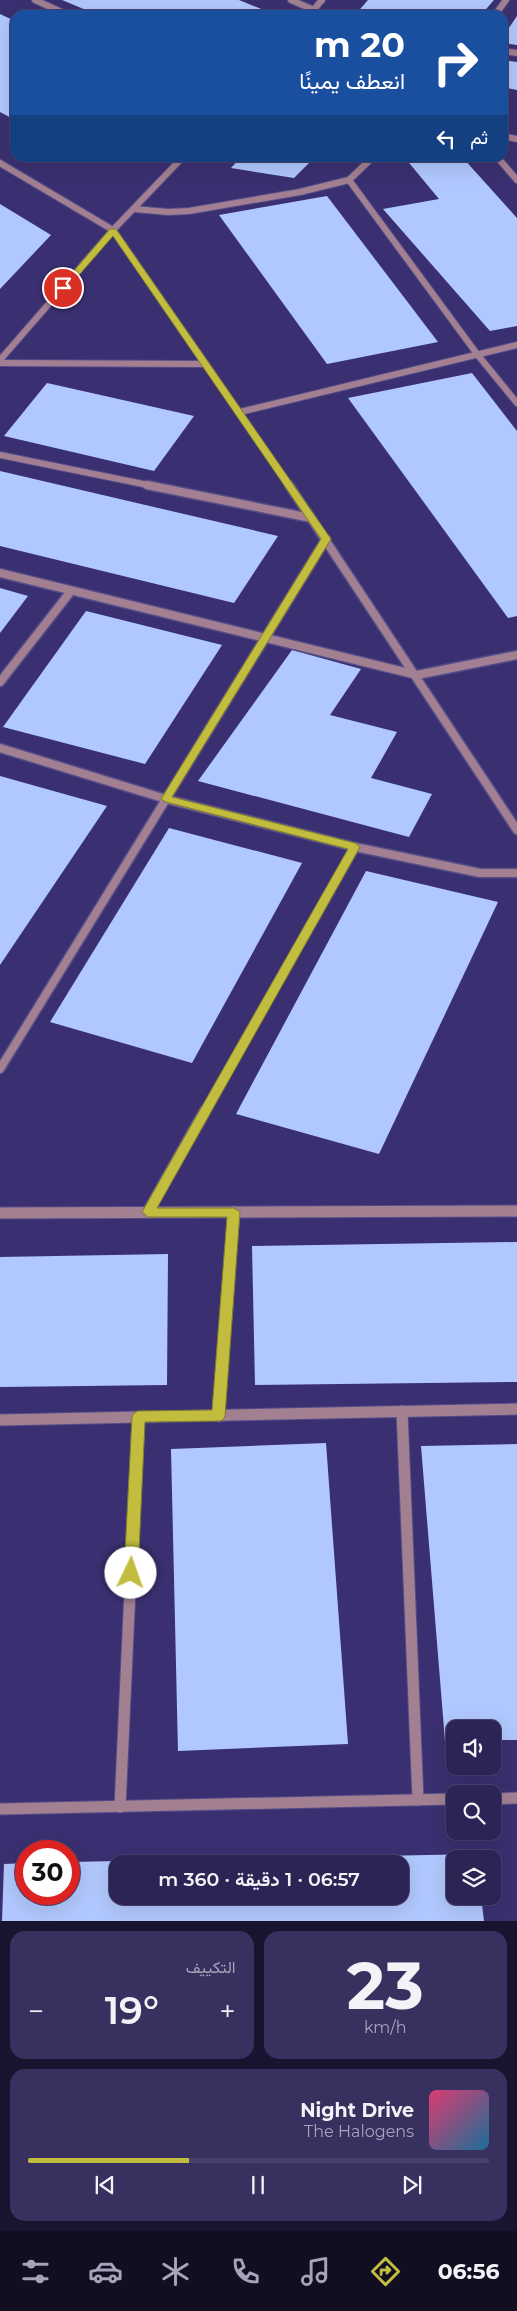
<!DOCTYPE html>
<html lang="ar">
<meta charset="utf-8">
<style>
body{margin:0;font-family:Montserrat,Vazirmatn,sans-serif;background:#38305f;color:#f1f3f6;direction:rtl;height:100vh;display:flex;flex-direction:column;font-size:19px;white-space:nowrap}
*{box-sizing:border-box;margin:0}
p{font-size:16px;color:#a6a4b9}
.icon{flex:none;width:28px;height:28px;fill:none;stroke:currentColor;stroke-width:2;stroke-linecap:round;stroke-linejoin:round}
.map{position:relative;height:1921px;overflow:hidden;direction:ltr}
.drawer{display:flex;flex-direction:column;gap:10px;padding:10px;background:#18142f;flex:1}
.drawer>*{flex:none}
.guide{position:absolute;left:10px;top:10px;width:498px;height:152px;border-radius:15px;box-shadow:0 5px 20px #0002,0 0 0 1px #48416c;direction:rtl;background:#1a4fa0;color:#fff;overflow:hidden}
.buttons{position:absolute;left:446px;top:1720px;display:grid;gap:10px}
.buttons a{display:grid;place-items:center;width:55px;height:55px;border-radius:10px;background:#2c2455;box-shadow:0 5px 20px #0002,0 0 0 1px #48416c;font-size:25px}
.speed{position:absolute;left:15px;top:1840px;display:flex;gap:10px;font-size:25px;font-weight:700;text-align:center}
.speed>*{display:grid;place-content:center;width:65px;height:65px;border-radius:50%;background:#2c2455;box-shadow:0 5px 20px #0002,0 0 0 1px #48416c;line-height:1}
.speed .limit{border:8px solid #d22;background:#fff;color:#111}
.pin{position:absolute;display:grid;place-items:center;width:42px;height:42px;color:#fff;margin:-21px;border:2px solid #fff;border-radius:50%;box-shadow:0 1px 5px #0007}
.me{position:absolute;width:55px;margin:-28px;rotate:3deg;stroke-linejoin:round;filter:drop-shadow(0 0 4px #0008)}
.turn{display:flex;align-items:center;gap:18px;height:105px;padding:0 20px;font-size:22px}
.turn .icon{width:65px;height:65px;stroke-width:2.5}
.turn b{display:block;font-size:35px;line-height:42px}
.then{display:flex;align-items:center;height:48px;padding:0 20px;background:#0003;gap:10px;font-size:19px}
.big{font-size:38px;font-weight:600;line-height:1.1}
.drawer .card{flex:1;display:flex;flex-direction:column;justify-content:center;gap:8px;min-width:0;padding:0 18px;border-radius:15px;background:#38305f}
.drawer .dial{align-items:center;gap:0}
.dial b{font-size:65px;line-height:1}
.song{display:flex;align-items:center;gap:15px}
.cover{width:60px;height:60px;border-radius:8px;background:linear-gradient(135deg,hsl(340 70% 55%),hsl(200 70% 35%))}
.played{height:5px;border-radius:2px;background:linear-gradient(90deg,#c3bd3f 35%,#48416c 35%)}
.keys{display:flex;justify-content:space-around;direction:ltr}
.heat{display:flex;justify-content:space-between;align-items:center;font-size:28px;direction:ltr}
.drawer .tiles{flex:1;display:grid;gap:10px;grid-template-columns:1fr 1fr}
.card:last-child{grid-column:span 2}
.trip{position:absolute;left:109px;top:1855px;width:300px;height:50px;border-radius:15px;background:#2c2455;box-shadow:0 5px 20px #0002,0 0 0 1px #48416c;font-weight:600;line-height:50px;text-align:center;direction:rtl}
.dock{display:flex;height:80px;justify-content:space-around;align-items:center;background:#120e22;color:#a6a4b9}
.dock .icon{width:35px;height:35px}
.dock .on{color:#c3bd3f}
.dock b{font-size:22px;color:#f1f3f6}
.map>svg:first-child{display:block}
.building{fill:#b1c8fe;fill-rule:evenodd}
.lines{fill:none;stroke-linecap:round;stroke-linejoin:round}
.minor-far2-casing{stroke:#554c89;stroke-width:8}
.minor-far1-casing{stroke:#554c89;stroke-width:11}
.minor-casing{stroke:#554c89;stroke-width:13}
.minor-far2{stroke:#a28091;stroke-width:6}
.minor-far1{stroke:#a28091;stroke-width:8}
.minor{stroke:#a28091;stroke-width:11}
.route{fill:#c3bd3f;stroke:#7f7b29}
</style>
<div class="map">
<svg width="517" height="1921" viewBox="0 0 517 1921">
<rect width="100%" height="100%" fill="#3a3071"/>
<g class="building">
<polygon points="62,0 239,0 276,15 98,15"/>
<polygon points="368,0 494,0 481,15 355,15"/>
<polygon points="0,14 15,21 15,120 0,112"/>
<polygon points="517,16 517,45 502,43 502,38"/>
<polygon points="502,60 517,62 517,90 502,87"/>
<polygon points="240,158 314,158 294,178 231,168"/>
<polygon points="327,158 356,158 351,163"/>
<polygon points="405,158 463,158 517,218 517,326 490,331 383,209 439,199"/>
<polygon points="327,196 438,342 327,364 219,215"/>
<polygon points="0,204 51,235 0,289"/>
<polygon points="472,373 517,431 517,616 508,618 348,398"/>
<polygon points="47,383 194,416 154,471 4,436"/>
<polygon points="0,471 278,536 234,603 0,546"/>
<polygon points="0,588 28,596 0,633"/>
<polygon points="86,611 222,645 145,764 3,727"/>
<polygon points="292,650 361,669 330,715 397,732 371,778 432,794 409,837 198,781"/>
<polygon points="0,776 107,806 0,965"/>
<polygon points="169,828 302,863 192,1063 50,1022"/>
<polygon points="366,871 498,902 379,1154 236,1114"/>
<polygon points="517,1242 517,1382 255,1385 252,1246"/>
<polygon points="168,1254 167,1385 0,1387 0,1257"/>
<polygon points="326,1443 348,1744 178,1751 171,1449"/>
<polygon points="517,1444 517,1740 492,1740 492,1729 455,1729 455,1741 445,1741 421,1446"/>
<path d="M478 1854V1859H455V1896H481L484 1921H2L4 1864 26 1863V1894H69V1862ZM118 1864H400V1896H118Z"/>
</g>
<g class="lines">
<g class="minor-far2-casing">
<g id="minor-far2">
<polyline points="35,0 68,15"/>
<polyline points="291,0 314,10"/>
<polyline points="309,15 322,0"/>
<polyline points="495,15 506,0"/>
<polyline points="502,51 517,53"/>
<polyline points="502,136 517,139"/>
<polyline points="498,158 517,180"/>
<polyline points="0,163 113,230 290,486"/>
<polyline points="349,180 477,354 517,403"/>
<polyline points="134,209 168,212 189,211 300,192 349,180 372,158"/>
<polyline points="0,360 113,230 182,158"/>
<polyline points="0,363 206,364"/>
<polyline points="240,412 517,345"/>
<polyline points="0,455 153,486"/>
</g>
</g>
<g class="minor-far1-casing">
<g id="minor-far1">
<polyline points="147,485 311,518"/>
<polyline points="289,485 517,830"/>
<polyline points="0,573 417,675 517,655"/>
<polyline points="0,682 71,591"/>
<polyline points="0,748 166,799 355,847 480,873 517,873"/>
<polyline points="0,1069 326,539"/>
<polyline points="204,1113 355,847"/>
</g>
</g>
<g class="minor-casing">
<g id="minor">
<polyline points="148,1212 205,1111"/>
<polyline points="0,1213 517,1211"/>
<polyline points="402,1411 418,1800"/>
<polyline points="219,1416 234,1212"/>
<polyline points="0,1420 517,1409"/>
<polyline points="492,1799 517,1798"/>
<polyline points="120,1807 138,1417"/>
<polyline points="0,1809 455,1799"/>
</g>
</g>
<use href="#minor-far2" class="minor-far2"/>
<use href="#minor-far1" class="minor-far1"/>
<use href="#minor" class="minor"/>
</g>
<polygon class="route" points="110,229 116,229 331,539 172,797 355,843 360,847 157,1208 234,1208 240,1212 225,1416 223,1420 219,1421 145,1422 138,1573 136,1577 131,1579 126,1577 124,1573 132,1417 134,1413 138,1411 212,1410 227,1217 148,1217 142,1212 348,849 166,802 161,799 321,539 113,236 66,290 59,288"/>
</svg>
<div class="buttons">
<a><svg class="icon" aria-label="sound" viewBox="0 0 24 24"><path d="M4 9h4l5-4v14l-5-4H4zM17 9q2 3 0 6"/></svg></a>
<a><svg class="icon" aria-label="search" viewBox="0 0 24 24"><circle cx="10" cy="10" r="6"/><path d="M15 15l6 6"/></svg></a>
<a><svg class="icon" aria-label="layers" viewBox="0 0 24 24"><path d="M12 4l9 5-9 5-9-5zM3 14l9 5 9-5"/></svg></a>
</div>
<div class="speed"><div class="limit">30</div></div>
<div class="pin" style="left:63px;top:288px;background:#d93025"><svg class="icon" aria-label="arrive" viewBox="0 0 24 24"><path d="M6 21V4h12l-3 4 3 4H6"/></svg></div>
<svg class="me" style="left:131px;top:1573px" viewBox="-20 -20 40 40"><circle r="19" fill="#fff"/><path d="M0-13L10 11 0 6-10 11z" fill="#c3bd3f"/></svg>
<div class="trip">06:57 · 1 دقيقة · 360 m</div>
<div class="guide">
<div class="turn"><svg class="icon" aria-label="right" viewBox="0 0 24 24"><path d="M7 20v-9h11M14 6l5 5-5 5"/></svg><div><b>20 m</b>انعطف يمينًا</div></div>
<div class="then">ثم<svg class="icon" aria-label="left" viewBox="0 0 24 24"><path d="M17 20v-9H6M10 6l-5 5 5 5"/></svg></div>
</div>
</div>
<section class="drawer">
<div class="tiles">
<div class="card dial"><b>23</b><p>km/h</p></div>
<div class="card"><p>التكييف</p>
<div class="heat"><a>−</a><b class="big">19°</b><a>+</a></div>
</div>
<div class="card">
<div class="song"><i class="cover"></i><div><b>Night Drive</b><p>The Halogens</p></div></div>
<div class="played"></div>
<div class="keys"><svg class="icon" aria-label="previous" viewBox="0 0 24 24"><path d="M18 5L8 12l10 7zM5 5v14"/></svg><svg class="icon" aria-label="pause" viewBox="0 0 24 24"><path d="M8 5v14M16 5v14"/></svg><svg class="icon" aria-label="next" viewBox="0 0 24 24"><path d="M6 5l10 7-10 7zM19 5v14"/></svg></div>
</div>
</div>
</section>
<nav class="dock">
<b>06:56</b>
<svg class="icon on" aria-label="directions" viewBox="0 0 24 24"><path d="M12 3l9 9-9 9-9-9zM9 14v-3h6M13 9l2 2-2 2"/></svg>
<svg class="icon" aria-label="music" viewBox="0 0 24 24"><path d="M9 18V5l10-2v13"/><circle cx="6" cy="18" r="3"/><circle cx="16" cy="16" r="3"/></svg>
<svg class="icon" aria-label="phone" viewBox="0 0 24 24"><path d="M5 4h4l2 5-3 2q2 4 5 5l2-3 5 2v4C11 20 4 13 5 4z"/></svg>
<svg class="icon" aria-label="climate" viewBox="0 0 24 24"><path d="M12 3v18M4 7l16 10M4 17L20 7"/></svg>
<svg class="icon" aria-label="car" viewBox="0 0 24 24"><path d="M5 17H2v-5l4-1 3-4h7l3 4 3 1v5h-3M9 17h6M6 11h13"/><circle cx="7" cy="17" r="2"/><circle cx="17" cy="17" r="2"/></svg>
<svg class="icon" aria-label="filters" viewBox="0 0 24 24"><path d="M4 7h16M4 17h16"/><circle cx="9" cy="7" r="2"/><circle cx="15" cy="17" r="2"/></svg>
</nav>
